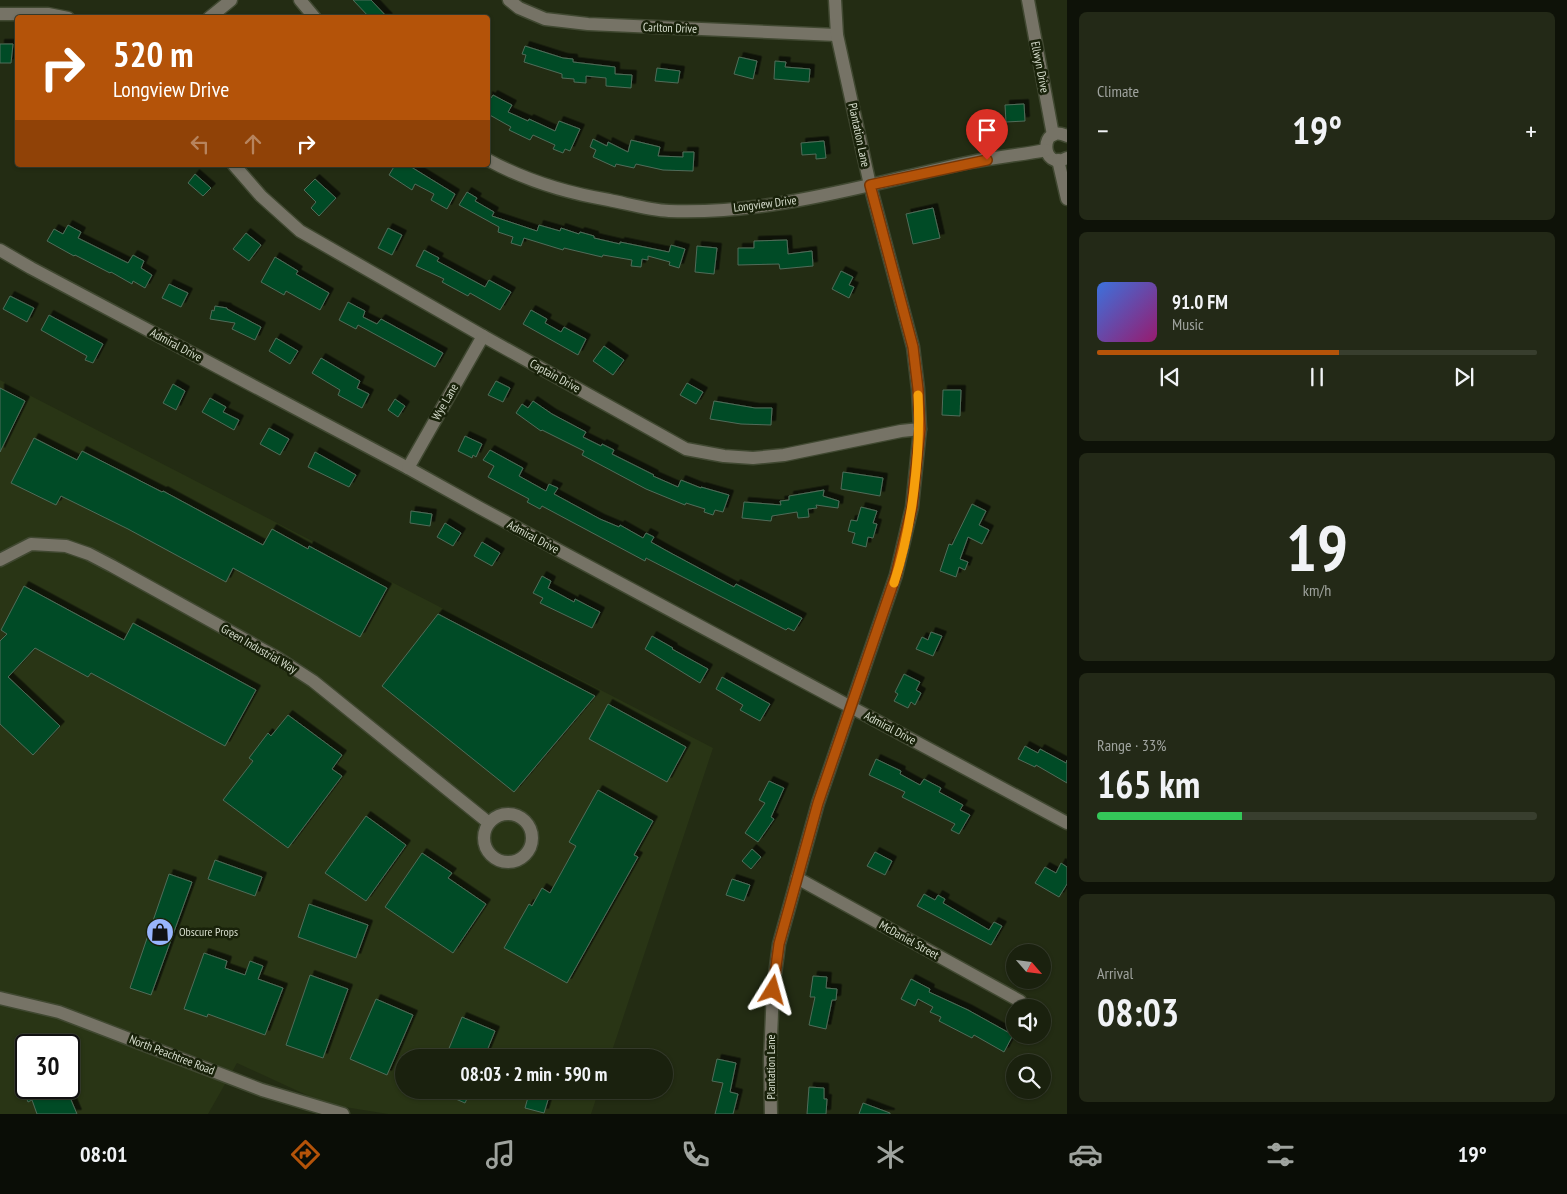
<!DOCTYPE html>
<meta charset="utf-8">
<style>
body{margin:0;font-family:"PT Sans Narrow",sans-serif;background:#232917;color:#f1f3f6;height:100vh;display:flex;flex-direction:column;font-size:19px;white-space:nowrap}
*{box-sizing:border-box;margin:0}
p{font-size:16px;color:#9fa39e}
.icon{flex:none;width:28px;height:28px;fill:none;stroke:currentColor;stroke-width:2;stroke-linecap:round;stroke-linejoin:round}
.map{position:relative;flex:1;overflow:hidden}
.panel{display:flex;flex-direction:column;gap:12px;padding:12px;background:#0e1208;width:500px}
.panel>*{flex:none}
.guide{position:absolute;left:15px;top:15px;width:475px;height:152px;border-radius:5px;box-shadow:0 1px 4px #0004,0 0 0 1px #383e2e;background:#b45309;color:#fff;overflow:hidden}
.needle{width:32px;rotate:118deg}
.controls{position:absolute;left:1006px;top:944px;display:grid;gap:10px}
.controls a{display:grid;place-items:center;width:45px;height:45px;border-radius:50%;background:#1a210e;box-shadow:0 1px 4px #0004,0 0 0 1px #383e2e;font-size:25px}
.speed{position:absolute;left:15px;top:1034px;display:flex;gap:10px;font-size:25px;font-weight:700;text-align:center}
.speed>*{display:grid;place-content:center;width:65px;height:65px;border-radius:50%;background:#1a210e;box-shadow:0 1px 4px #0004,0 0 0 1px #383e2e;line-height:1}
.speed .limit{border:2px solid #111;border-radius:8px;background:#fff;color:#111}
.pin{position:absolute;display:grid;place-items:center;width:42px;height:42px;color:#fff;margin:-51px -21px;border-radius:50% 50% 50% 0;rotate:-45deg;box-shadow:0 0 5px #0007}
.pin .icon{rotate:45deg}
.me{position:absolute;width:55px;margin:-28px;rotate:8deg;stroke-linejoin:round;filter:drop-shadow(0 0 4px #0008)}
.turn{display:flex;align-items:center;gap:18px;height:105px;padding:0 15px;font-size:22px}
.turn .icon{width:65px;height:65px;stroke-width:2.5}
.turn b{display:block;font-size:35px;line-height:42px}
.lanes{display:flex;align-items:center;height:48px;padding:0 15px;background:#0003;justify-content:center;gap:25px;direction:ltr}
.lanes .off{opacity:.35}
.big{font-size:38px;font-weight:700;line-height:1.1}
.panel .widget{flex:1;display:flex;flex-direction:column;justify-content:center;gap:8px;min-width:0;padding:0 18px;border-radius:8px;background:#232917}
.panel .dial{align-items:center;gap:0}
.dial b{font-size:65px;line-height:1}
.song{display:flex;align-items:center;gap:15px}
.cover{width:60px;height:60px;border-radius:8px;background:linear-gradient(135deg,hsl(220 70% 55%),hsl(320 70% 35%))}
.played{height:5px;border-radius:2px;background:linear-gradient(90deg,#b45309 55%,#383e2e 55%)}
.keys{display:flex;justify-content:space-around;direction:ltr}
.heat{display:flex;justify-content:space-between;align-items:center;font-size:28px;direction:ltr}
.charge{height:8px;border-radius:4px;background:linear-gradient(90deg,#34c759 33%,#383e2e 0)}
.trip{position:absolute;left:395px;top:1049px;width:278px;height:50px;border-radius:25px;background:#1a210e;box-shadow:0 1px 4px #0004,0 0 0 1px #383e2e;font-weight:700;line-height:50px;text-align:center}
.menu{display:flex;height:80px;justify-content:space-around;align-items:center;background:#0a0d06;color:#9fa39e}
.menu .icon{width:35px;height:35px}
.menu .active{color:#b45309}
.menu b{font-size:22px;color:#f1f3f6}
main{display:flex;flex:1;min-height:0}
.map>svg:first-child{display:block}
.built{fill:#293515;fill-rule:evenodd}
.building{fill:#004b27;stroke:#506c59;filter:url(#shadow)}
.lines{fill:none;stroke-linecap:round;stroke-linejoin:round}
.minor-casing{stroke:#404831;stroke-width:15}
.minor{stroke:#767366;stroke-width:12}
.route-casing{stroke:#753606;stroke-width:12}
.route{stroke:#b45309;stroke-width:9}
.slow{stroke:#f59e0b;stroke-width:9}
.labels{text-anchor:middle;stroke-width:5;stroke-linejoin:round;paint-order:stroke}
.street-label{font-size:12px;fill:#d7dece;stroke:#19220a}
.poi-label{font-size:12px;fill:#d7dece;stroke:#19220a;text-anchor:start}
</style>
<main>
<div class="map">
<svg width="1067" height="1114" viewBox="0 0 1067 1114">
<defs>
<filter id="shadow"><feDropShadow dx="4.5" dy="-4.5" stdDeviation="0" flood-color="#0009"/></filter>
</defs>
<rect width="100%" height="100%" fill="#232c13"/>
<path class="built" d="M0 380 713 748 610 1057 404 1058V1090H599L591 1114H388L326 1104 237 1063 208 1114H0ZM26 1045H69V1088H26Z"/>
<g class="building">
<polygon points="353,0 371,0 388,18 370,18"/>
<polygon points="0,44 13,44 11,63 0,63"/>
<polygon points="525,46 563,58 573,59 573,62 615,67 615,74 632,75 631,88 606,86 606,78 586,76 586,83 574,82 574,79 562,78 562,74 524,62 526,55 522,54"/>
<polygon points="739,57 757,61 753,79 734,74"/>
<polygon points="775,61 786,62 785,67 810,69 809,82 774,79"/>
<polygon points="657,68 680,71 678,83 655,81"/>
<polygon points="493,95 512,105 508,112 528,121 529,119 555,131 559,121 580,129 570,151 565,149 563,153 553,149 555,145 533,135 530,140 509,130 511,127 488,114 488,96 491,98"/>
<polygon points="1024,104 1025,121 1006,122 1005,105"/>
<polygon points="593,139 607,146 608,142 628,152 631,140 660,147 658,156 683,157 683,152 694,152 693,171 663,170 636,164 634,168 616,164 615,167 593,157 596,150 590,147"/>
<polygon points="824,141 826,158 816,159 816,154 802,155 801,143"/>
<polygon points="395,165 408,165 455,194 447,209 431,200 434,194 415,184 412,190 389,175"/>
<polygon points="195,174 211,188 203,196 188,183"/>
<polygon points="315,179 336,198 319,216 311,208 316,202 304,190"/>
<polygon points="467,192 477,198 475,201 494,212 492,216 537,231 539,225 560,231 561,228 579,234 580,232 594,236 594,238 620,244 620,242 669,252 671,245 685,249 679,268 669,265 670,262 648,256 648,260 642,259 641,267 631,266 632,260 603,255 602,257 564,248 563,250 524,238 521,246 511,243 513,237 498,232 499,227 459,205"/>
<polygon points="933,208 940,238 913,244 906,214"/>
<polygon points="68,225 81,232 78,238 128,263 133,255 144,261 141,268 152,275 145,288 133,281 132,284 111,272 110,273 75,255 74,256 47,241 54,229 63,234"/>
<polygon points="388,228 402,235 392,255 378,248"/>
<polygon points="246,233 261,245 249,261 233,249"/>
<polygon points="787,240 788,254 812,251 813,266 780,269 779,264 738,265 738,248 754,248 754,241"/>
<polygon points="697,246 717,248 714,274 695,272"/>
<polygon points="424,250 439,258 437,261 485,287 489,280 511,292 500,310 470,293 468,296 442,282 444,279 416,266"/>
<polygon points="275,257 298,271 296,274 329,293 320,310 286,291 284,295 261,282"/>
<polygon points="841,271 853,277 849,285 854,287 849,298 832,289"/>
<polygon points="169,284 188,293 181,307 162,298"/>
<polygon points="10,296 34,308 27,322 3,309"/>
<polygon points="348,302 365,311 363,317 377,324 381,319 443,353 435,367 358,325 356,329 339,320"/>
<polygon points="215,306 227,308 227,309 261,327 255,340 232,329 235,323 210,319 212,310 214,311"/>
<polygon points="531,310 547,319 545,323 561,332 564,327 586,339 578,355 523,324"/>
<polygon points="49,315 103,344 93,363 85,360 87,356 41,330"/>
<polygon points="276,338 298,351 290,364 269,351"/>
<polygon points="604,346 624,360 613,375 593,361"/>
<polygon points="321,358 360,381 357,388 369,394 362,408 338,395 340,390 312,373"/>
<polygon points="496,381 510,388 503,402 488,395"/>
<polygon points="687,383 703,392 696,404 680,395"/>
<polygon points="173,384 185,391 176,410 163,403"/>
<polygon points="0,388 25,401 0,452"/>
<polygon points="943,390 961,390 960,416 942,415"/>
<polygon points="210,398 226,407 223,412 239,420 234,430 202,412"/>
<polygon points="395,399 405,406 398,417 388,410"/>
<polygon points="533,401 552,414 586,432 583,437 601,446 602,444 614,450 612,454 654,475 653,476 678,487 681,480 701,488 701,487 729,495 723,512 715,510 713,515 704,512 705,509 686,503 685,505 646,489 582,455 584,451 542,430 541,431 516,413 522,404 528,408"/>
<polygon points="714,401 755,408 772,408 771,425 741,424 710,419"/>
<polygon points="269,428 289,439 280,455 260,444"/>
<polygon points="465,436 482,444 476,457 473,455 472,458 458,451"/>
<polygon points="34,438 77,460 82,451 162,492 163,491 263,545 272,529 308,549 309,546 387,588 360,637 233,568 226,582 128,529 61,496 56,505 11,483"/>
<polygon points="490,450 523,468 519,476 546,491 549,484 558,488 554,494 600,519 619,527 620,525 643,538 646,533 654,537 651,542 667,551 734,587 736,584 802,618 794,631 788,628 786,630 646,558 645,561 542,506 540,509 527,502 529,499 488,477 494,466 483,460"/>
<polygon points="315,452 356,475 349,487 308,467"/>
<polygon points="843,472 883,478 880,496 841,489"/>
<polygon points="824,490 823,496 839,501 838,508 816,505 817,508 808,509 809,517 798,518 797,512 772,516 771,521 742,518 744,502 781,505 780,501 789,500 789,496"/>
<polygon points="972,504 986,511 979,525 989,530 982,544 968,537 960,559 968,562 965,570 959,567 956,577 940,571 949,544 952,545"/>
<polygon points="861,507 877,511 873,523 877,524 873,538 868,537 866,547 852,543 855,533 848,531 851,520 857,521"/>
<polygon points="411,511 432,514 430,526 410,523"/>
<polygon points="445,523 461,533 453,546 437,537"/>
<polygon points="482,542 500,553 492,566 474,556"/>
<polygon points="542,576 551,581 548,588 574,602 575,599 600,612 592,628 540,603 543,598 533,593"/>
<polygon points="24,586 124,640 133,623 256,690 225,746 91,673 88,677 35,648 8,677 60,726 33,755 0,724 0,641 7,634 1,630"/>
<polygon points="438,614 595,696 514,792 382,686"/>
<polygon points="931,632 942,636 933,656 916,649 922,637 928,640"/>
<polygon points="652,636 673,648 672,649 708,669 700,683 645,649"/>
<polygon points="904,674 920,682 916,690 921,693 915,705 911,702 908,708 894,701 898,694 895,692"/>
<polygon points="722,677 770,704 760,721 740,710 743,705 716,689"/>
<polygon points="608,704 686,747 667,782 589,739"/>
<polygon points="288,715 342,755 332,769 342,776 288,848 223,800 253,761 249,758 268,733 271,736"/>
<polygon points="1025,746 1038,753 1040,749 1066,763 1067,760 1067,783 1036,765 1035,767 1018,759"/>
<polygon points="876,759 901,771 900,774 920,785 924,779 941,788 939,792 963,805 960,810 970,815 959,834 951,830 955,824 902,797 905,792 869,775"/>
<polygon points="769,781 784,788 771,817 774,819 758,842 745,833 765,803 759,800"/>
<polygon points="598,790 653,821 634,855 638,857 567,983 504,948 529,904 532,906 542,888 550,893 576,846 569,842"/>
<polygon points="366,816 406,845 366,901 325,873"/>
<polygon points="752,849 761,857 751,869 742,861"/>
<polygon points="875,852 892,861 885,875 867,866"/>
<polygon points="422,853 452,873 448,878 486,904 453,953 385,907"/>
<polygon points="215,860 262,877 255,896 208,879"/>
<polygon points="1061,863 1067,867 1067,884 1059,897 1035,883 1045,867 1056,873"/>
<polygon points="169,874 192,882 151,995 130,988"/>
<polygon points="732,879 750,885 744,901 726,895"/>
<polygon points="924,894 935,900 938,895 945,899 943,903 989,930 994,922 1002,926 991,945 917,906"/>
<polygon points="309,904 368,925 356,958 298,937"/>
<polygon points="204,953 227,961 225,968 245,975 250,961 263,966 258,979 283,988 265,1035 208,1014 207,1017 184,1009"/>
<polygon points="310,975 348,989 323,1058 286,1045"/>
<polygon points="813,976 827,977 826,988 837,989 836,1000 832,1000 826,1029 809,1025 815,997 810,997"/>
<polygon points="911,979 930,989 929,992 968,1010 1013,1035 1004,1052 974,1035 972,1038 939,1021 941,1017 930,1012 933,1007 918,999 915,1006 901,999"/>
<polygon points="376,999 413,1015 387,1075 350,1059"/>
<polygon points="462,1017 495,1031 484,1058 445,1058"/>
<polygon points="717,1059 736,1063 730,1092 738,1094 733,1114 715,1114 723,1083 712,1081"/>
<polygon points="809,1087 824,1088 824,1099 827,1099 826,1114 807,1114"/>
<polygon points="22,1088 66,1088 77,1114 37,1114 32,1100 28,1102"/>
<polygon points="435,1090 471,1090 465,1103"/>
<polygon points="530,1090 551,1090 544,1113 525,1108"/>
<polygon points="863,1103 890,1113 890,1114 859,1114"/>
</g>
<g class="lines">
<g class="minor-casing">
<g id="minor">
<polyline points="300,0 315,18"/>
<polyline points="509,0 519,8 545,19 588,24 837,35"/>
<polyline points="1028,0 1053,135"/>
<polyline points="0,14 48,14 68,18"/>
<polyline points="209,18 231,0"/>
<path d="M1067 136C1039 122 1040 172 1067 158"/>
<path d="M488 160C525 180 567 193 609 200 629 204 649 210 669 211 772 215 871 183 971 162 996 157 1021 155 1046 150"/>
<polyline points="1058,160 1067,199"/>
<polyline points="234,165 261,196 300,231 483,336 686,449 724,456 753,458 784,455 901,431 920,429"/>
<polyline points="0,250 31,268 408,468 480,508 1067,823"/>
<polyline points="408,468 483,336"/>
<polyline points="0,560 31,544 66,546 89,554 112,566 276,657 313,681 489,823"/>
<circle cx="508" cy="838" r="24"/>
<polyline points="797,878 1020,1001"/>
<polyline points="0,998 59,1012 262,1090 343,1114"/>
<polyline points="771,1114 770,1059 773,990 779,944 818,803 896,575 912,507 920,429 918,389 913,347 870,185 837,35 835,0"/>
</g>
</g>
<use href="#minor" class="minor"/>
</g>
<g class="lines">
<g class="route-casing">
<polyline id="route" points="773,990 779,944 818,803 896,575 912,507 920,429 918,389 913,347 870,185 987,160"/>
</g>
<use href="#route" class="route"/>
<path class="slow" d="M894 583C912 528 921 454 918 395"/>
</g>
<defs>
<g id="shop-disc" transform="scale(1.4375)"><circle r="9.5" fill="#98b5fd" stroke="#19220a"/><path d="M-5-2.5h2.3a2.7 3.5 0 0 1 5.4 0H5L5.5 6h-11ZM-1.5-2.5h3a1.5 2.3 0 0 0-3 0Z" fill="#111"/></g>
</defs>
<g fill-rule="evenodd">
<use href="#shop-disc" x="160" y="932"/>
</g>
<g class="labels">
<g class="street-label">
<text transform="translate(670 28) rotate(2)" y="4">Carlton Drive</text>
<text transform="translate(1040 67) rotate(79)" y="4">Ellwyn Drive</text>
<text transform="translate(859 135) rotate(78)" y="4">Plantation Lane</text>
<text transform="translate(765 204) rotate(-7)" y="4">Longview Drive</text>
<text transform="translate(176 345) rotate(28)" y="4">Admiral Drive</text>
<text transform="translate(555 376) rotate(29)" y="4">Captain Drive</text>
<text transform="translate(445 402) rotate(-60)" y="4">Wye Lane</text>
<text transform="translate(533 537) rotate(28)" y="4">Admiral Drive</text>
<text transform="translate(259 649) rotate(30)" y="4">Green Industrial Way</text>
<text transform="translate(890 728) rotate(28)" y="4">Admiral Drive</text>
<text transform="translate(909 940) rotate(29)" y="4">McDaniel Street</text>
<text transform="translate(172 1055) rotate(21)" y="4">North Peachtree Road</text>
<text transform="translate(771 1067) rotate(-90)" y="4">Plantation Lane</text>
</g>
<g class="poi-label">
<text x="179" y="936">Obscure Props</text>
</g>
</g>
</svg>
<div class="controls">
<a><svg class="needle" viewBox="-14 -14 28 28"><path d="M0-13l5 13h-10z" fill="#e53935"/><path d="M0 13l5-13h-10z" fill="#9fa39e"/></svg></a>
<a><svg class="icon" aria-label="sound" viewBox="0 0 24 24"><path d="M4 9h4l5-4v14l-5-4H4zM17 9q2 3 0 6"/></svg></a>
<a><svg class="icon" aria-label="search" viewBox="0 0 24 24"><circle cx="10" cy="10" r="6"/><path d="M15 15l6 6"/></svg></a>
</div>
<div class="speed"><div class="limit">30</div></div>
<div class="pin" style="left:987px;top:160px;background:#d93025"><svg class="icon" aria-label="arrive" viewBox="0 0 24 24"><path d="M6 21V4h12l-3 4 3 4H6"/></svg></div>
<svg class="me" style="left:773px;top:990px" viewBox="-20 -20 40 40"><path d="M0-17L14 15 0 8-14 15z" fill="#b45309" stroke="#fff" stroke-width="4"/></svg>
<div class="trip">08:03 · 2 min · 590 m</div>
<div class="guide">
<div class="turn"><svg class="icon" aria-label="right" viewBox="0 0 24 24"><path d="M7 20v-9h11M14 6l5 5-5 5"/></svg><div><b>520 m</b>Longview Drive</div></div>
<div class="lanes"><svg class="icon off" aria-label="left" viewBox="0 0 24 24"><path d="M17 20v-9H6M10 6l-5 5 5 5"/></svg><svg class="icon off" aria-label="ahead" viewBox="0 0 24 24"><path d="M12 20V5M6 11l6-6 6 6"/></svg><svg class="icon" aria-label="right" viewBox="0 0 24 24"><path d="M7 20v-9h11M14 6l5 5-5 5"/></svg></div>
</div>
</div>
<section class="panel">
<div class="widget"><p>Climate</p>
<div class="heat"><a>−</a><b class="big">19°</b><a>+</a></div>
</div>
<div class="widget">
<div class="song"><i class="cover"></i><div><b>91.0 FM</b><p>Music</p></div></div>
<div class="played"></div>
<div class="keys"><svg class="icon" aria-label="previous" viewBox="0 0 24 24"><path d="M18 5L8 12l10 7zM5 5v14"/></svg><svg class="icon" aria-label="pause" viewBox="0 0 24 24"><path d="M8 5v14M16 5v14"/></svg><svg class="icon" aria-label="next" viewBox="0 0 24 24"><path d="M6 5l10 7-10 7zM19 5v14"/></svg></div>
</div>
<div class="widget dial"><b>19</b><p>km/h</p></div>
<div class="widget"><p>Range · 33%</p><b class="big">165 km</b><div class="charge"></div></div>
<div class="widget"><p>Arrival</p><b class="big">08:03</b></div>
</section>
</main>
<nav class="menu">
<b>08:01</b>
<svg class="icon active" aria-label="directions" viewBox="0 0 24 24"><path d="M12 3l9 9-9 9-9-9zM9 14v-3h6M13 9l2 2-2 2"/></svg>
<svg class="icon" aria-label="music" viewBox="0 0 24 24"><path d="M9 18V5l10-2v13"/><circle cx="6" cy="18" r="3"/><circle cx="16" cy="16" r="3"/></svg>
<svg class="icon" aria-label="phone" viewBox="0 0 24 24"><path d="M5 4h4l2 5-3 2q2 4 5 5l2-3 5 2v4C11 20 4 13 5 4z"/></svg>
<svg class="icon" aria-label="climate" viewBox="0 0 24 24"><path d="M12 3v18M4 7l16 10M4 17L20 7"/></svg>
<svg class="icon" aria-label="car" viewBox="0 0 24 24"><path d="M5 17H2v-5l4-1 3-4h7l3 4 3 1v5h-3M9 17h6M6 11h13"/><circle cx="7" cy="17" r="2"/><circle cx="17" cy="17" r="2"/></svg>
<svg class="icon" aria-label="filters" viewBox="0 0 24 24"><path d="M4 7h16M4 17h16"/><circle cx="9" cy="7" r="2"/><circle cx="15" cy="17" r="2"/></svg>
<b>19°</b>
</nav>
